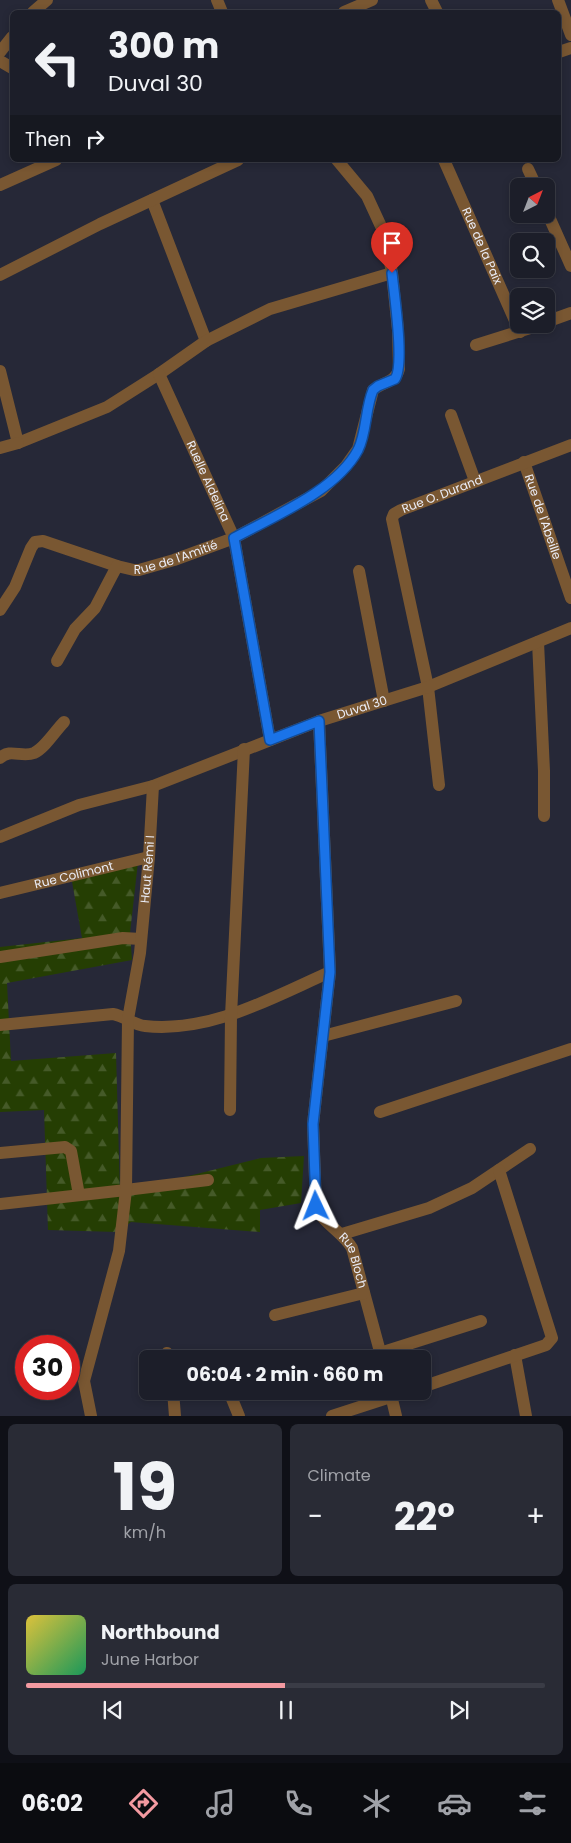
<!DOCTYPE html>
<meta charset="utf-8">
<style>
body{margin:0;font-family:Poppins,sans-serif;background:#292b35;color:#f1f3f6;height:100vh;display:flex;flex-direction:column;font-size:19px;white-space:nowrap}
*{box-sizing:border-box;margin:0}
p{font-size:16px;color:#a0a2a8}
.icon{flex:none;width:28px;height:28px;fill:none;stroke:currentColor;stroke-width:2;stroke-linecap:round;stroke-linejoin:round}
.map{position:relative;height:1416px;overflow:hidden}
.drawer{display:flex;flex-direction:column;gap:8px;padding:8px;background:#0f1017;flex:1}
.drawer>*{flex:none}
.banner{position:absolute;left:10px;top:10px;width:551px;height:152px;border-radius:8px;box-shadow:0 2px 8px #0003,0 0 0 1px #3a3c46;background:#1c1e29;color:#f1f3f6;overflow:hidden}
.needle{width:32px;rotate:42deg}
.tools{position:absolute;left:510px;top:178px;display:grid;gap:10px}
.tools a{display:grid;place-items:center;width:45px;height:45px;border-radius:8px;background:#1c1e29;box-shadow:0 2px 8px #0003,0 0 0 1px #3a3c46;font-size:25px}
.speed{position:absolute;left:15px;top:1335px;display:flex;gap:10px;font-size:25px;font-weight:700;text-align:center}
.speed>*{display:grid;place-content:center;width:65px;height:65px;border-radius:50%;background:#1c1e29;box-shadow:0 2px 8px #0003,0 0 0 1px #3a3c46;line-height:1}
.speed .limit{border:8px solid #d22;background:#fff;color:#111}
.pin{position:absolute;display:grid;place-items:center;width:42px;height:42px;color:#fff;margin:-51px -21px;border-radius:50% 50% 50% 0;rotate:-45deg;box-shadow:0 0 5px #0007}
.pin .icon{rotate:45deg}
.me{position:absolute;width:55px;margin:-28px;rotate:358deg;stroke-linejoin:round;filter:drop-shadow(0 0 4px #0008)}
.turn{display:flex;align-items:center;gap:18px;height:105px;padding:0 15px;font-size:22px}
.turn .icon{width:65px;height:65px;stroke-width:2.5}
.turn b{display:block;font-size:35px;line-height:42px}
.then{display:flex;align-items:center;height:48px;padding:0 15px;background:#0003;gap:10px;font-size:19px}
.big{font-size:38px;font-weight:700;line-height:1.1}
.drawer .widget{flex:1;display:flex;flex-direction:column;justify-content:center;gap:8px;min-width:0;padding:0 18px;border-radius:8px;background:#292b35}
.drawer .dial{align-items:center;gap:0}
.dial b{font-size:65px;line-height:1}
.song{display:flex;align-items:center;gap:15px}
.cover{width:60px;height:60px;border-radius:8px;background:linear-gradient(135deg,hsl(50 70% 55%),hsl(150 70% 35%))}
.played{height:5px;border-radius:2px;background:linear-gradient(90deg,#f49aa1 50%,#3a3c46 50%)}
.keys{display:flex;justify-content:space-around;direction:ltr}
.heat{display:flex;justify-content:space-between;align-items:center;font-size:28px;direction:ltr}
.drawer .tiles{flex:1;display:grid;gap:8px;grid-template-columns:1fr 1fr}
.widget:last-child{grid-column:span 2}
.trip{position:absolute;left:139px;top:1350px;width:292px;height:50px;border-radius:8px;background:#1c1e29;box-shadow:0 2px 8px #0003,0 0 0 1px #3a3c46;font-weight:700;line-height:50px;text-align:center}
.tabs{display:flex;height:80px;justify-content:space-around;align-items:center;background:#0b0c10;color:#a0a2a8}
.tabs .icon{width:35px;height:35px}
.tabs .current{color:#f49aa1}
.tabs b{font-size:22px;color:#f1f3f6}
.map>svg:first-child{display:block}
.forest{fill:url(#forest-firs)}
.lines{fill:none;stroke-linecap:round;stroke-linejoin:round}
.street{stroke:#795732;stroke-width:12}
.route-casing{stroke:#114b97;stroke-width:12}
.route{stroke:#1a73e8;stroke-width:9}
.labels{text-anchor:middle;stroke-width:5;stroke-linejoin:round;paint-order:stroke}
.street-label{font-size:12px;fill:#eaecf6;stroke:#262837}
</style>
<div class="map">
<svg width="571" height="1416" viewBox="0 0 571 1416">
<defs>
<pattern id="forest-firs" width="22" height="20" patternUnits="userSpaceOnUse" patternTransform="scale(1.25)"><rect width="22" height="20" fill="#253e03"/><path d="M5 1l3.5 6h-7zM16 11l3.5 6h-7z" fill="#455a28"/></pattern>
</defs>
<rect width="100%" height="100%" fill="#262837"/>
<polygon class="forest" points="138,862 130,933 132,960 7,983 11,1061 116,1053 120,1193 261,1158 304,1156 301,1203 260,1210 260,1232 131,1222 118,1232 48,1230 44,1110 0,1112 0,947 82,938 71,876"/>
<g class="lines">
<g class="street">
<polyline points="217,0 222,12"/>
<polyline points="431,0 437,12"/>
<polyline points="558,0 571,35"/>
<polyline points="33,12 47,0"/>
<polyline points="344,12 372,0"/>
<polyline points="0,52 12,37"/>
<polyline points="559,52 571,48"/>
<polyline points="0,61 12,68"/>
<path id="s1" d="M444 160 520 332"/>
<polyline points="528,169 536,186"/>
<polyline points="0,185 56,160"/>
<polyline points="152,200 206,341"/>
<polyline points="546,210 571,266"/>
<polyline points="0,275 100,224 238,160"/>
<polyline points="546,322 571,313"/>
<polyline points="476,345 543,324"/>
<polyline points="0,371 18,443 107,407 159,374 206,341 270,309 392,273"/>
<path id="s2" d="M159 374 234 538 270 740"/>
<polyline points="451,415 475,481"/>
<polyline points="0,448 18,443"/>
<path id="s3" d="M524 462 571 598"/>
<polyline points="359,571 384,701"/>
<path id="s4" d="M0 610 15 587 31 548 35 542 43 541 117 566 134 570H139L174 560 234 538 321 491 346 466 358 449 373 390C383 382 396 382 399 369L398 330 392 273 385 235 367 196 337 160"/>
<polyline points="538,642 544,771 544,816"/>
<polyline points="57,661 75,629 95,608 117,566"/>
<path id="s5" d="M319 721 330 972 313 1124 316 1206C322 1223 343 1232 352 1248L382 1359"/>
<path d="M0 758C10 748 22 758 34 753 45 748 55 731 64 722"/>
<path id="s6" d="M439 785 428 687 392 519 394 514 401 510 571 445"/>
<path id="s7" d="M0 837 79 805 153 786 319 721 428 687 571 628"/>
<path id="s8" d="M0 893 149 857"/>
<polyline points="0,957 123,938 141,939"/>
<path d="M0 1025 113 1014C125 1016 133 1025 145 1026 211 1033 271 998 330 972"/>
<polyline points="323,1036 456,1001"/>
<polyline points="230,1110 231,1016 244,749"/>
<polyline points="380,1112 571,1049"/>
<polyline points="0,1153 65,1147 71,1151 79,1195"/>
<polyline points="0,1204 126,1190 208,1180"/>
<polyline points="342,1234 429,1208 472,1188 530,1149"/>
<polyline points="275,1315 364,1293"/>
<polyline points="167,1353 168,1359"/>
<polyline points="380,1353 481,1321"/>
<polyline points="515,1355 526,1416"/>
<polyline points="422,1387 546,1345 552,1338 499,1170"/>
<polyline points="173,1391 175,1416"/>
<polyline points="390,1391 396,1416"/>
<polyline points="230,1394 239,1416"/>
<path id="s9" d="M91 1416 84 1381 119 1251 126 1190 128 1019 140 953 149 857 153 786"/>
<polyline points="332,1416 409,1391"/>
</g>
</g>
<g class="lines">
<g class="route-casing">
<path id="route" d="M316 1206 313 1124 330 972 319 721 270 740 234 538C274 516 336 491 358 450 367 432 365 409 373 390L378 386 395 379C405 365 394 293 392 273"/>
</g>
<use href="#route" class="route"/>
</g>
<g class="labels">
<g class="street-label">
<text dy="4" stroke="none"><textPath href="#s1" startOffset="94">Rue de la Paix</textPath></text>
<text dy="4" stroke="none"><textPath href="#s2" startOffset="118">Ruelle Aldelina</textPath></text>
<text dy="4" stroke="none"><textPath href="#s6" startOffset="328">Rue O. Durand</textPath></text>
<text dy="4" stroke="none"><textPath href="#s3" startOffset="58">Rue de l'Abeille</textPath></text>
<text dy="4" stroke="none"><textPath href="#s4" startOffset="224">Rue de l'Amitié</textPath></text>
<text dy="4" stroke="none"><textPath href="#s7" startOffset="385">Duval 30</textPath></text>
<text dy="4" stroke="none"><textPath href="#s9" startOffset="554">Haut Rémi I</textPath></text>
<text dy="4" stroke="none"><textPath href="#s8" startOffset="76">Rue Colimont</textPath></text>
<text dy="4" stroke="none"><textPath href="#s5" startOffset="554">Rue Bloch</textPath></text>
</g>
</g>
</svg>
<div class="tools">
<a><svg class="needle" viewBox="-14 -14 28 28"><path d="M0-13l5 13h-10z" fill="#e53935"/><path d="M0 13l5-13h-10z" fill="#a0a2a8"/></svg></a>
<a><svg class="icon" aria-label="search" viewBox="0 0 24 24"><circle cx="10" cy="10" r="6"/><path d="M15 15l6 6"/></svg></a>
<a><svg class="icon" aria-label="layers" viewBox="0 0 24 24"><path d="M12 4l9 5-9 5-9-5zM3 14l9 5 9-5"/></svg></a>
</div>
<div class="speed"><div class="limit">30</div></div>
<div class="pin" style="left:392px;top:273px;background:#d93025"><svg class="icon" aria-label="arrive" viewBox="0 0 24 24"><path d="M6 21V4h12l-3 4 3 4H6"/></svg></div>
<svg class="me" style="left:316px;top:1206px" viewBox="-20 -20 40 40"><path d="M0-17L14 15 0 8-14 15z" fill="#1a73e8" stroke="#fff" stroke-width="4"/></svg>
<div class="trip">06:04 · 2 min · 660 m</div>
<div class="banner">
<div class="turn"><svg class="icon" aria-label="left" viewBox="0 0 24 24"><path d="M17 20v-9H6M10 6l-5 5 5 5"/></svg><div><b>300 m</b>Duval 30</div></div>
<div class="then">Then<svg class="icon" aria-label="right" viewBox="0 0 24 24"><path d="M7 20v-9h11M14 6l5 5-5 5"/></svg></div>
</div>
</div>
<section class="drawer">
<div class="tiles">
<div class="widget dial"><b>19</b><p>km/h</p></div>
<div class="widget"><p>Climate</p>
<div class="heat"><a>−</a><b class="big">22°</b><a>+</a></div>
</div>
<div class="widget">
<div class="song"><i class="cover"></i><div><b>Northbound</b><p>June Harbor</p></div></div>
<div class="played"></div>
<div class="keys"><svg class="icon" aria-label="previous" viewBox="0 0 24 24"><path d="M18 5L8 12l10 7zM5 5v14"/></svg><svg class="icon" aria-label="pause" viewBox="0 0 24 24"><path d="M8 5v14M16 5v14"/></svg><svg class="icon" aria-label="next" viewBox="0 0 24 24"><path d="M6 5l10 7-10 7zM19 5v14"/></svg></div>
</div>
</div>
</section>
<nav class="tabs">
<b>06:02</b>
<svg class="icon current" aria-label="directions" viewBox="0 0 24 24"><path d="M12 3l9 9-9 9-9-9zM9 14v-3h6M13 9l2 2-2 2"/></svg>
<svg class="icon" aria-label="music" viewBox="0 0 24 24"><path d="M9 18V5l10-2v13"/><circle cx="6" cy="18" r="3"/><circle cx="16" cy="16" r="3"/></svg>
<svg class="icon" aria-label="phone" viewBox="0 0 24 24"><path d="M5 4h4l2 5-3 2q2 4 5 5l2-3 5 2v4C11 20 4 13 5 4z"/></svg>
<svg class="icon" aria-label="climate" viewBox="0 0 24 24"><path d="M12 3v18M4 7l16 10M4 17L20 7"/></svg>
<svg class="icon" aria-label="car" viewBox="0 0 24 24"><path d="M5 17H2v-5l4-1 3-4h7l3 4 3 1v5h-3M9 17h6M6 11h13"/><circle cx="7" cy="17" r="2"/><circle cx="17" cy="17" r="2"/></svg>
<svg class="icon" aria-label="filters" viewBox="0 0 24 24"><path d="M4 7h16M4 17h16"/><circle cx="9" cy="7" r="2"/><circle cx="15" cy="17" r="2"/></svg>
</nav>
